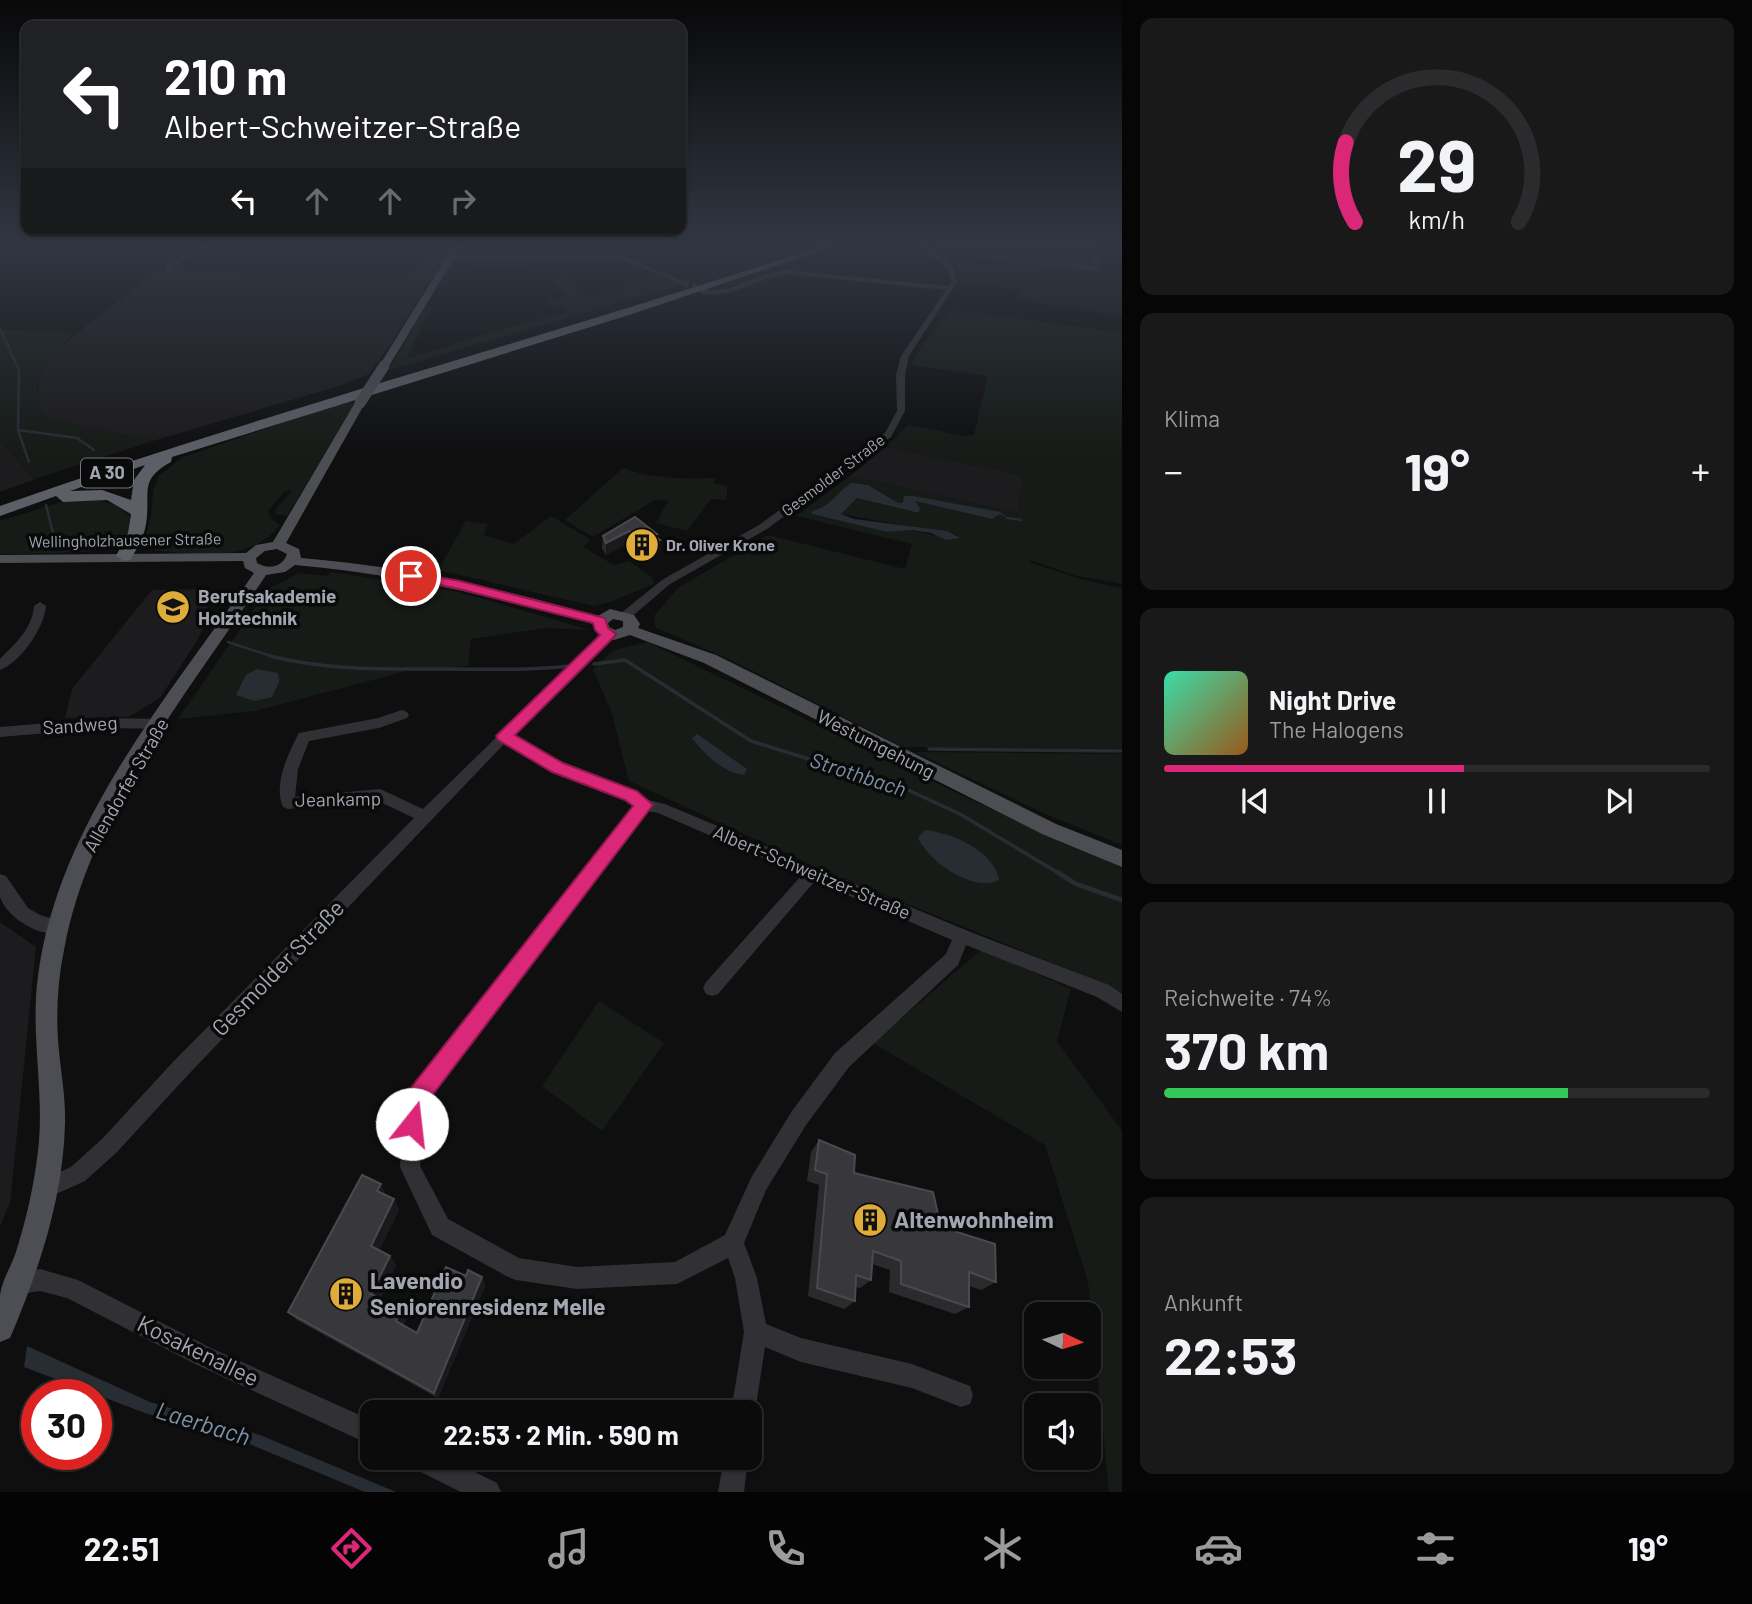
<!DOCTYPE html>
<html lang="de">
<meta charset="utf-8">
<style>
body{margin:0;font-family:Barlow,sans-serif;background:#19191a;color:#f1f3f6;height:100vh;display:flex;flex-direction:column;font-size:26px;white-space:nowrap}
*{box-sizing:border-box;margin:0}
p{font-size:23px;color:#9a9b9d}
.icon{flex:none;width:38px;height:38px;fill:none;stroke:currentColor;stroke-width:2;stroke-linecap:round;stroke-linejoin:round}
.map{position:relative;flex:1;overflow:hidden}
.panel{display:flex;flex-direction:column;gap:18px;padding:18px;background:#060607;width:630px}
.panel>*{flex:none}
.banner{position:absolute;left:21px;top:21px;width:665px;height:214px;border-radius:14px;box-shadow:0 2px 5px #0004,0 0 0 2px #2b2b2d;background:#202124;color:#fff;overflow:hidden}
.needle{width:46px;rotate:94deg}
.buttons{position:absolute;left:1024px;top:1302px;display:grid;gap:14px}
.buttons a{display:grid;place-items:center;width:77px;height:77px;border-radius:14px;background:#0b0b0c;box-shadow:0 2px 5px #0004,0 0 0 2px #2b2b2d;font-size:35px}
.speed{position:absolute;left:21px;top:1379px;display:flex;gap:14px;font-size:35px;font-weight:700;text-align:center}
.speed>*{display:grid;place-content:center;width:91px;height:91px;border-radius:50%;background:#0b0b0c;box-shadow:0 2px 5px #0004,0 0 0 2px #2b2b2d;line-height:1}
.speed .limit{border:10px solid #d22;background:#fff;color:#111}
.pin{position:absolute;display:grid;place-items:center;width:60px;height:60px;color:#fff;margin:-30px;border:4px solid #fff;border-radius:50%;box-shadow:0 2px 7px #0007}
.me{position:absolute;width:77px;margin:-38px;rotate:16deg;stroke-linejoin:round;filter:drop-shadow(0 0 5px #0008)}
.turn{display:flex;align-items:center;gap:24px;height:147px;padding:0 28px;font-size:32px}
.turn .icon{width:91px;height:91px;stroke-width:2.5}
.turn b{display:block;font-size:49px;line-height:60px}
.lanes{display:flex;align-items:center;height:66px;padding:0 28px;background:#0003;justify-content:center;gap:35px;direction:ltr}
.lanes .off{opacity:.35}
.big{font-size:52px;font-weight:700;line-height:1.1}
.panel .widget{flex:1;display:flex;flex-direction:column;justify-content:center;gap:10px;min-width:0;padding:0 24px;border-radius:14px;background:#19191a}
.panel .dial{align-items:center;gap:0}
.dial svg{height:182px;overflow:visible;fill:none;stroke:#2b2b2d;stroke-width:7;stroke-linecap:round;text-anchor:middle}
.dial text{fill:#f1f3f6;stroke:none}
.song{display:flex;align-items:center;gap:21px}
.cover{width:84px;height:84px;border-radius:10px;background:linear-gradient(135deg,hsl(160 70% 55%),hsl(30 70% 35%))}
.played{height:7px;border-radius:4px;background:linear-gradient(90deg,#db2777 55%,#2b2b2d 55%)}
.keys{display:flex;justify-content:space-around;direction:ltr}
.heat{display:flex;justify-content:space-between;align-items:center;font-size:38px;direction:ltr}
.charge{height:10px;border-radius:5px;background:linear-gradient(90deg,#34c759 74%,#2b2b2d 0)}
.trip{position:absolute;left:360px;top:1400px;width:402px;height:70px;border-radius:14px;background:#0b0b0c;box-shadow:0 2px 5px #0004,0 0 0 2px #2b2b2d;font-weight:700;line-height:70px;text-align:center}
.tab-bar{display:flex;height:112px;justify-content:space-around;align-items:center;background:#040405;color:#9a9b9d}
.tab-bar .icon{width:49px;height:49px}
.tab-bar .selected{color:#db2777}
.tab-bar b{font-size:32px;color:#f1f3f6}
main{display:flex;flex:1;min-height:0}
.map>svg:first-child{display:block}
.built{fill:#1c1b1d}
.green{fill:#161b17;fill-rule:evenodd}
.water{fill:#272d33}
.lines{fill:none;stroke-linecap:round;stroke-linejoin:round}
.stream-far3{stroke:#272d33;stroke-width:2}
.stream-far2{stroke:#272d33;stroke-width:2.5}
.stream-far1{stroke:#272d33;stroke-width:3.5}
.stream{stroke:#272d33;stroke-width:4.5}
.minor-tunnel{stroke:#2c2d30;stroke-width:7;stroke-dasharray:7 3.5;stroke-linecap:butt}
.minor{fill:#313135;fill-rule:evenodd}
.major{fill:#4d4e54;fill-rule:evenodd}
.highway{fill:#5d5f66;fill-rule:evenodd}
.major-bridge{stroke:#4d4e54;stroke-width:11}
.wall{fill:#2b2b2e}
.shaded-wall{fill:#1a1a1c}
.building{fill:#38383c;stroke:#484a4e;stroke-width:2}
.route{fill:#db2777;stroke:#8e194d;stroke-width:2}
.labels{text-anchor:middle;stroke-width:7;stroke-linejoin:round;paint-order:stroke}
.far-street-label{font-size:16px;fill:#a2a6b0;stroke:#0a0a0b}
.far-poi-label{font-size:16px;font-weight:bold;fill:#a2a6b0;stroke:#0a0a0b;text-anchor:start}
.shield{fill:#0a0a0b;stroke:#74777e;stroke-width:2}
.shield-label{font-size:18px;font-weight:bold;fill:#a2a6b0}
.poi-label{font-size:19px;font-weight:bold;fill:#a2a6b0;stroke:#0a0a0b;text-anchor:start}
.street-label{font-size:19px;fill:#a2a6b0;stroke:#0a0a0b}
.water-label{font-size:21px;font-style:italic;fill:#7b92a9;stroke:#0a0a0b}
.near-street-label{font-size:23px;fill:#a2a6b0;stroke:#0a0a0b}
.near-poi-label{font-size:23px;font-weight:bold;fill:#a2a6b0;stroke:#0a0a0b;text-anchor:start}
.near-water-label{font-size:24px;font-style:italic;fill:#7b92a9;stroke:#0a0a0b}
</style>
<main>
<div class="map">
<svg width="1122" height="1492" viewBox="0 0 1122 1492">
<rect width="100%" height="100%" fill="#0f0f10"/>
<g class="built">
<polygon points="926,245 1093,245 1095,260 1094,267 1089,267 932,248"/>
<polygon points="426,257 442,257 442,262 388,348 369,374 342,385 153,441 46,418 37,405 39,377 52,353 159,269 389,279 411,273"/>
<polygon points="0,441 35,479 36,479 0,492"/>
<polygon points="886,447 1023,475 1018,513 850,476"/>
<polygon points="212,589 215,595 196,626 203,628 198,639 160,698 129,717 65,718 72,689 152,590"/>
<polygon points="0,922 36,947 10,1203 0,1226"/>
</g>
<g class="green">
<polygon points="461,256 531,258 528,268 449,266 454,258"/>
<polygon points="1002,258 1122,272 1122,316 1015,300 1019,290 960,282 961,270 953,261 1009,267"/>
<polygon points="656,273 684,284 389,370 427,303 431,309 406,359 505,328 564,313 565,306 548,305 546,301 565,297 552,280 566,278 589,296 621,290"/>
<path d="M950 309 1122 333V584L1077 576 1031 560 1028 562 1088 581 1122 588V749L903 747 731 660 656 628 654 616 678 588 768 535 905 569 912 544 796 516 850 476 1018 513 1023 475 886 447 908 425 965 436 974 435 988 376 911 365C920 345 937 328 950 309ZM847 485 871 487 898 503 914 496 1004 514H997L992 519 915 501 919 512H915L857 498 840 514 958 535 942 537 912 530 887 532 812 514 813 511C827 508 838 497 847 485Z"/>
<path d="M0 329 76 333C49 351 24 386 46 418L153 441 35 479 0 441Z"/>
<path d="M346 401 355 403 287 516 275 514 277 507 292 491H285L268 511 271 518 280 525C270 539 250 550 232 552 213 555 158 555 143 545L151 516 153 490 159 476 181 458Z"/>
<path d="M623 468C652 479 684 479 715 478L714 483 727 486V500L711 499 687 531 656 523 668 501 655 500 593 537 565 520Z"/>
<path d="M79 500C99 500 114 501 129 515 129 524 132 533 125 541 111 556 23 553 0 554V521L58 503Z"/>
<polygon points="551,516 591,540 583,547 614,565 629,561 653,578 653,584 613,601 594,606 438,570 466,521 488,524 484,535 514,544"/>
<polygon points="331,572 459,592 590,630 545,628 471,639 468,666 407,671 255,711 178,719 268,589 299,573 328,576"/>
<path d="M648 642 967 798 1122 867V996L1099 982 814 866 629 781 612 713 593 670 613 650ZM939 832 969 844 973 883 922 847Z"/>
<polygon points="915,752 1122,754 1122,845 1043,813"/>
<polygon points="982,949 1071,989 1057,1041 1122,1131 1122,1492 1109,1492 1088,1282 1045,1145 873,1043"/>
<polygon points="599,1001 664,1043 602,1131 542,1086"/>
</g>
<g class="water">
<path d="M851 483 868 485 898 503 903 502 904 496H914L1000 512 1008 518 1000 514 992 519 915 501 920 508 919 512H915L857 498 841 514 854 519 947 531 960 538 946 540 931 533 912 530 887 532 812 514V511C831 507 837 492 851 483Z"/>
<polygon points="257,669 278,673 279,682 272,697 254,701 236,695 246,675"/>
<path d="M697 734 747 769 744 775C724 773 704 754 692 738Z"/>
<path d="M925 830C953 833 993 850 999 880 973 893 929 862 918 838Z"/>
<polygon points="27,1346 150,1402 260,1435 396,1492 365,1492 242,1441 145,1413 24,1367"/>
</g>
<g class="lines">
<polyline class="stream-far3" points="0,329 11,352"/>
<g class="stream-far2">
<polyline points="10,351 19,370 18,430 77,438 94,450"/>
<polyline points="18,430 29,462"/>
<polyline points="46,505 53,533 64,548"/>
<polyline points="1007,518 1021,520"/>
<polyline points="228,642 277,658"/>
</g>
<g class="stream-far1">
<path d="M270 656C324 670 380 669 435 669 480 669 525 671 569 666"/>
<polyline points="594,664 625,660 751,741 908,790 960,814 1060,874"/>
<polyline points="929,749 1122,751"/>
</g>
<polyline class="stream" points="1057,872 1076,884 1122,900"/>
<polyline class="minor-tunnel" points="682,282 708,292"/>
<g class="minor">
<polygon points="203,245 210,245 171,267 171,273 167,273 166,265"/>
<path d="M917 245H924L929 249 1093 267 1091 245H1097L1100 269 1097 271 935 252 952 265 957 282 909 356 905 375V411L891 437 767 529 670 584 629 619H621L619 616 621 613 662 580 759 525 885 433 897 411 896 375 901 356 946 290 786 274C759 278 736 296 708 294L706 291 727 289 764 275 786 270 948 286 951 282 947 267Z"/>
<polygon points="452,254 626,257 685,282 680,283 625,261 450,257"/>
<path d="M40 602 46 606C44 628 21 662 0 670V659C16 643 32 629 34 606Z"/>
<path d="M609 630 615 634 613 637 513 735 563 764 636 791 648 800 665 804 968 931 1109 985 1122 994V1012L1097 997 966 945 958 965 849 1067 806 1125 766 1190 744 1243 757 1278 766 1324 801 1338 912 1364 970 1386 973 1395 970 1404 961 1407 912 1388 801 1362 765 1347 755 1412 751 1421V1412H731L744 1332 735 1278 728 1258 677 1284 577 1289 516 1280 508 1277 432 1235 400 1167 404 1102 407 1095 635 806 626 799 553 772 505 743 186 1077 117 1152 85 1181 45 1199 38 1196 35 1189 38 1182 71 1167 103 1138 172 1063 414 818 378 801 288 809 283 807C273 784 288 754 299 733L378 718 402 710 407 712 409 715 407 718 379 728 309 741 298 769 295 797 380 789 423 809 605 631ZM647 811 658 813 802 875 706 982 703 988 706 994 712 996 718 994 815 881 952 940 946 954 835 1053 792 1111 752 1176 725 1235 675 1262 577 1267 519 1258 448 1219 420 1166 424 1105Z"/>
<polygon points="108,718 160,719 167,724 160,729 108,728 0,737 0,727"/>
<path d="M0 874 6 876 28 908 40 915 64 922 66 927 64 932C42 940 7 918 0 897 0 890 0 881 0 874Z"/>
<polygon points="40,1269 78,1280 211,1348 373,1421 373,1446 195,1364 67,1298 40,1291 20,1294 12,1291 9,1283 12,1275"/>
<polygon points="407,1458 446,1458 497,1483 501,1492 461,1492 411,1467"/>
<polygon points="724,1458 748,1458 744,1492 718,1492"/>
</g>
<g class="major">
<polygon points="454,245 462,245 389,366 380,368 379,366"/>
<path d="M356 401 365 403 286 543 299 549 301 558C402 566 500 588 598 616L610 609 634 615 640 624 638 628 716 655 1056 824 1122 850V867L1042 834 704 663 630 635 614 640 597 633 593 624C495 596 397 574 295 565L285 572 266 575C189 692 90 809 64 950 58 979 56 1010 58 1040 60 1068 66 1096 65 1124 63 1199 39 1270 10 1338L0 1342C0 1327 0 1309 0 1295 2 1281 10 1268 15 1255 26 1221 34 1186 38 1151 45 1093 30 1035 38 976 58 823 169 696 254 573L245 568 243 561 0 563V555L246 553 256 545 273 542ZM277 549 287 554C283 567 268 570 257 563L256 558 265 551ZM613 619 623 621V627L615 630 609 627 608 623Z"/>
</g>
<path class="highway" d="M825 245H838L629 315 172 457 171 462C138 480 151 492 146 524 144 537 137 549 130 560L124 561 116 556 128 533 131 514 107 500 63 502 56 496 0 516V506C272 410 551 336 825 245ZM145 465 134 480 131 500 102 490 70 491Z"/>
<polyline class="major-bridge" points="360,403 384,366"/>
</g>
<g class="wall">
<polygon points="635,517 657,534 657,538 660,540 659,553 646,558 628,543 606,555 602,548 603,536"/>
<polygon points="819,1140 854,1173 941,1227 996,1282 981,1290 969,1286 969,1307 955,1314 889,1292 890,1270 872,1264 871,1280 860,1288 856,1287 855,1301 844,1309 808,1296 819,1185 807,1181 811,1152"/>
<polygon points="381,1184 386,1195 394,1199 399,1210 379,1250 390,1256 396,1265 380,1299 401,1310 407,1318 403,1325 417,1333 466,1276 482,1277 485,1286 438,1398 297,1320 288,1312"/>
</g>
<g class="shaded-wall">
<polygon points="629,531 628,543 606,555 606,543"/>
<polygon points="657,534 656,542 660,540 659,553 646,558 647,545 653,535"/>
<polygon points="381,1184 386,1195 377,1191"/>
<polygon points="394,1199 399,1210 377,1255 371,1246"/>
<polygon points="390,1256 396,1265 378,1302 371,1294"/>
<polygon points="482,1277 485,1286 438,1398 434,1393"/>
<polygon points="401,1310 407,1318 402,1329 396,1321"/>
</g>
<g class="building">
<polygon points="635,517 657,534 653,535 660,540 647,545 629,531 606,543 603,536"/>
<polygon points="819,1140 855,1155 854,1173 933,1192 941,1227 995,1244 996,1282 969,1272 969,1307 901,1284 901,1261 873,1251 871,1280 856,1275 855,1301 817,1288 827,1174 815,1170"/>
<polygon points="362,1175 381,1184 377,1191 394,1199 371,1246 390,1256 371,1294 401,1310 396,1321 417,1333 446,1267 466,1276 468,1270 482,1277 434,1393 288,1312"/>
</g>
<linearGradient id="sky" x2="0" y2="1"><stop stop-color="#080809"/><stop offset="0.54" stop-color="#313742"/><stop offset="1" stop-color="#313742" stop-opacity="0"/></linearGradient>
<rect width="1122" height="454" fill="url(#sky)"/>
<polygon class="route" points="411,572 460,581 605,618 608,628 616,634 614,637 515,735 563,763 637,791 653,805 425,1105 420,1131 412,1135 404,1131 401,1124 406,1094 633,806 625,800 552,772 498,740 496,736 600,635 595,630 593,623 459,589 407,578 405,576"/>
<defs>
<g id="building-disc" transform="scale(1.75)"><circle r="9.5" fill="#dfab39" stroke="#0a0a0b"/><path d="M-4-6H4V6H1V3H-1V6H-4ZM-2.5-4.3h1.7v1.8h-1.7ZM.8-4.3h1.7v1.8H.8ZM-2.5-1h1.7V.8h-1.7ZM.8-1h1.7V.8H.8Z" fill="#111"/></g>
<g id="university-disc" transform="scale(1.75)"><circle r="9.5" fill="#dfab39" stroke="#0a0a0b"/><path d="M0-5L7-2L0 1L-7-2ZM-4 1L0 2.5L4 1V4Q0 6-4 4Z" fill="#111"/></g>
</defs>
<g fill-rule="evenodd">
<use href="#building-disc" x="642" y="545"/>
<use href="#university-disc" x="173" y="607"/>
<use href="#building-disc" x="870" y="1220"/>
<use href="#building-disc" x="346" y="1294"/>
</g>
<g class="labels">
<g class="far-street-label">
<text transform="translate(833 475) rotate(-37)" y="6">Gesmolder Straße</text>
<text transform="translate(125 540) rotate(-1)" y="6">Wellingholzhausener Straße</text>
</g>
<g class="far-poi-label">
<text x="666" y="551">Dr. Oliver Krone</text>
</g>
<rect class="shield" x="81" y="458.5" width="52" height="29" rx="5"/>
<g class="shield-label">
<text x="107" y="479">A 30</text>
</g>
<g class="poi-label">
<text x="198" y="603">Berufsakademie<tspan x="198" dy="22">Holztechnik</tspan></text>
</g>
<g class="street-label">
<text transform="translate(80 725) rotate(-4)" y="7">Sandweg</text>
<text transform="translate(876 744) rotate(27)" y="7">Westumgehung</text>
<text transform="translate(126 785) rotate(-60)" y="7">Allendorfer Straße</text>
<text transform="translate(338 799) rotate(-1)" y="7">Jeankamp</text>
<text transform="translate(812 872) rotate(23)" y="7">Albert-Schweitzer-Straße</text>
</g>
<g class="water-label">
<text transform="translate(858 775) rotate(18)" y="7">Strothbach</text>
</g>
<g class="near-street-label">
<text transform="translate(278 968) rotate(-46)" y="8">Gesmolder Straße</text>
<text transform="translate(198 1351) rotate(26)" y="8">Kosakenallee</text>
</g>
<g class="near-poi-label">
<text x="894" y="1228">Altenwohnheim</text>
<text x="370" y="1289">Lavendio<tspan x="370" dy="26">Seniorenresidenz Melle</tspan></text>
</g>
<g class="near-water-label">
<text transform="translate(203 1424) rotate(17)" y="8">Laerbach</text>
</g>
</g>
</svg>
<div class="buttons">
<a><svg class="needle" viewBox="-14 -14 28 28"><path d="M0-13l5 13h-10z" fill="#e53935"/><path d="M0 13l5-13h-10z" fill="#9a9b9d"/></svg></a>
<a><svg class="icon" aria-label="sound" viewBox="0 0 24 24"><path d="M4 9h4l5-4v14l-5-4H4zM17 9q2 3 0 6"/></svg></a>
</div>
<div class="speed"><div class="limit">30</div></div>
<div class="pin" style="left:411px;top:576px;background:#d93025"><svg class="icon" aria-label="arrive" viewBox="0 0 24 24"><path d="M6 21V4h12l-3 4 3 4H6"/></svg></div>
<svg class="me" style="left:412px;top:1124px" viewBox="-20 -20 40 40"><circle r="19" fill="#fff"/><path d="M0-13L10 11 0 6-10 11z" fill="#db2777"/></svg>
<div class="trip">22:53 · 2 Min. · 590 m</div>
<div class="banner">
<div class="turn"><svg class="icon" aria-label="left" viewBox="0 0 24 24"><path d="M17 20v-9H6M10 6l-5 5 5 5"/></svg><div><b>210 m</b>Albert-Schweitzer-Straße</div></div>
<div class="lanes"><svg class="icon" aria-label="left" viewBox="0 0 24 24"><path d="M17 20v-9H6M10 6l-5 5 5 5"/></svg><svg class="icon off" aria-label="ahead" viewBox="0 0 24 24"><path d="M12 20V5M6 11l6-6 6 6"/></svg><svg class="icon off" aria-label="ahead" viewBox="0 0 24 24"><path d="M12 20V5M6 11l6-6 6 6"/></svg><svg class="icon off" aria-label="right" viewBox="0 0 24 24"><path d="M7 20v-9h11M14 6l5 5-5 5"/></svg></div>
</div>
</div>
<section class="panel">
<div class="widget dial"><svg viewBox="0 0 100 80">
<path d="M14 69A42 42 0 1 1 86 69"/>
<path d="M14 69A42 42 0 0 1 10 34" stroke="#db2777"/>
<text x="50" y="56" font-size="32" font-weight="700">29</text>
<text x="50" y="72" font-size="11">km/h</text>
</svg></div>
<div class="widget"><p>Klima</p>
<div class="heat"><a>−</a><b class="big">19°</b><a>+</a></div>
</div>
<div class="widget">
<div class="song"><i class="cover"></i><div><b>Night Drive</b><p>The Halogens</p></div></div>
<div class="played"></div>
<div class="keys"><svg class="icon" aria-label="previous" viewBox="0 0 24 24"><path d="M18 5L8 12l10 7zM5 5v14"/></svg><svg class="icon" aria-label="pause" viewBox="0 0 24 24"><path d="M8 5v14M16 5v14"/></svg><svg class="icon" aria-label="next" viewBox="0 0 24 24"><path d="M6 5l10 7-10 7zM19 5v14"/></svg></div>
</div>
<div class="widget"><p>Reichweite · 74%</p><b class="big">370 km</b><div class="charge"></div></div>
<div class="widget"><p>Ankunft</p><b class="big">22:53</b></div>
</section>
</main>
<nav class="tab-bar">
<b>22:51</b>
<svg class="icon selected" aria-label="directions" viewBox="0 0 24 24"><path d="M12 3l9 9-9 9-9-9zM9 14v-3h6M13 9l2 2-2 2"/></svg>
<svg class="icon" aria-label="music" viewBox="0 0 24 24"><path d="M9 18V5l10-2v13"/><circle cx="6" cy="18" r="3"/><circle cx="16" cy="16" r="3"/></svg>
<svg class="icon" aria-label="phone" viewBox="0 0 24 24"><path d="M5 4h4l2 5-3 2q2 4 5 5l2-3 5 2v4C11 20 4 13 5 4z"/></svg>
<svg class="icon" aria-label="climate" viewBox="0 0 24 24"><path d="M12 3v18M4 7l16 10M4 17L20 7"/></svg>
<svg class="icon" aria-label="car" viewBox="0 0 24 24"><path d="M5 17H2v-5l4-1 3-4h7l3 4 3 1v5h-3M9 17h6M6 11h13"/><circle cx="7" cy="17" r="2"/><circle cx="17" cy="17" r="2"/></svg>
<svg class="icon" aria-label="filters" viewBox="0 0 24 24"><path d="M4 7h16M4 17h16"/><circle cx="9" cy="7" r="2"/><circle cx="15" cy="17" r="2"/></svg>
<b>19°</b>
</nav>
